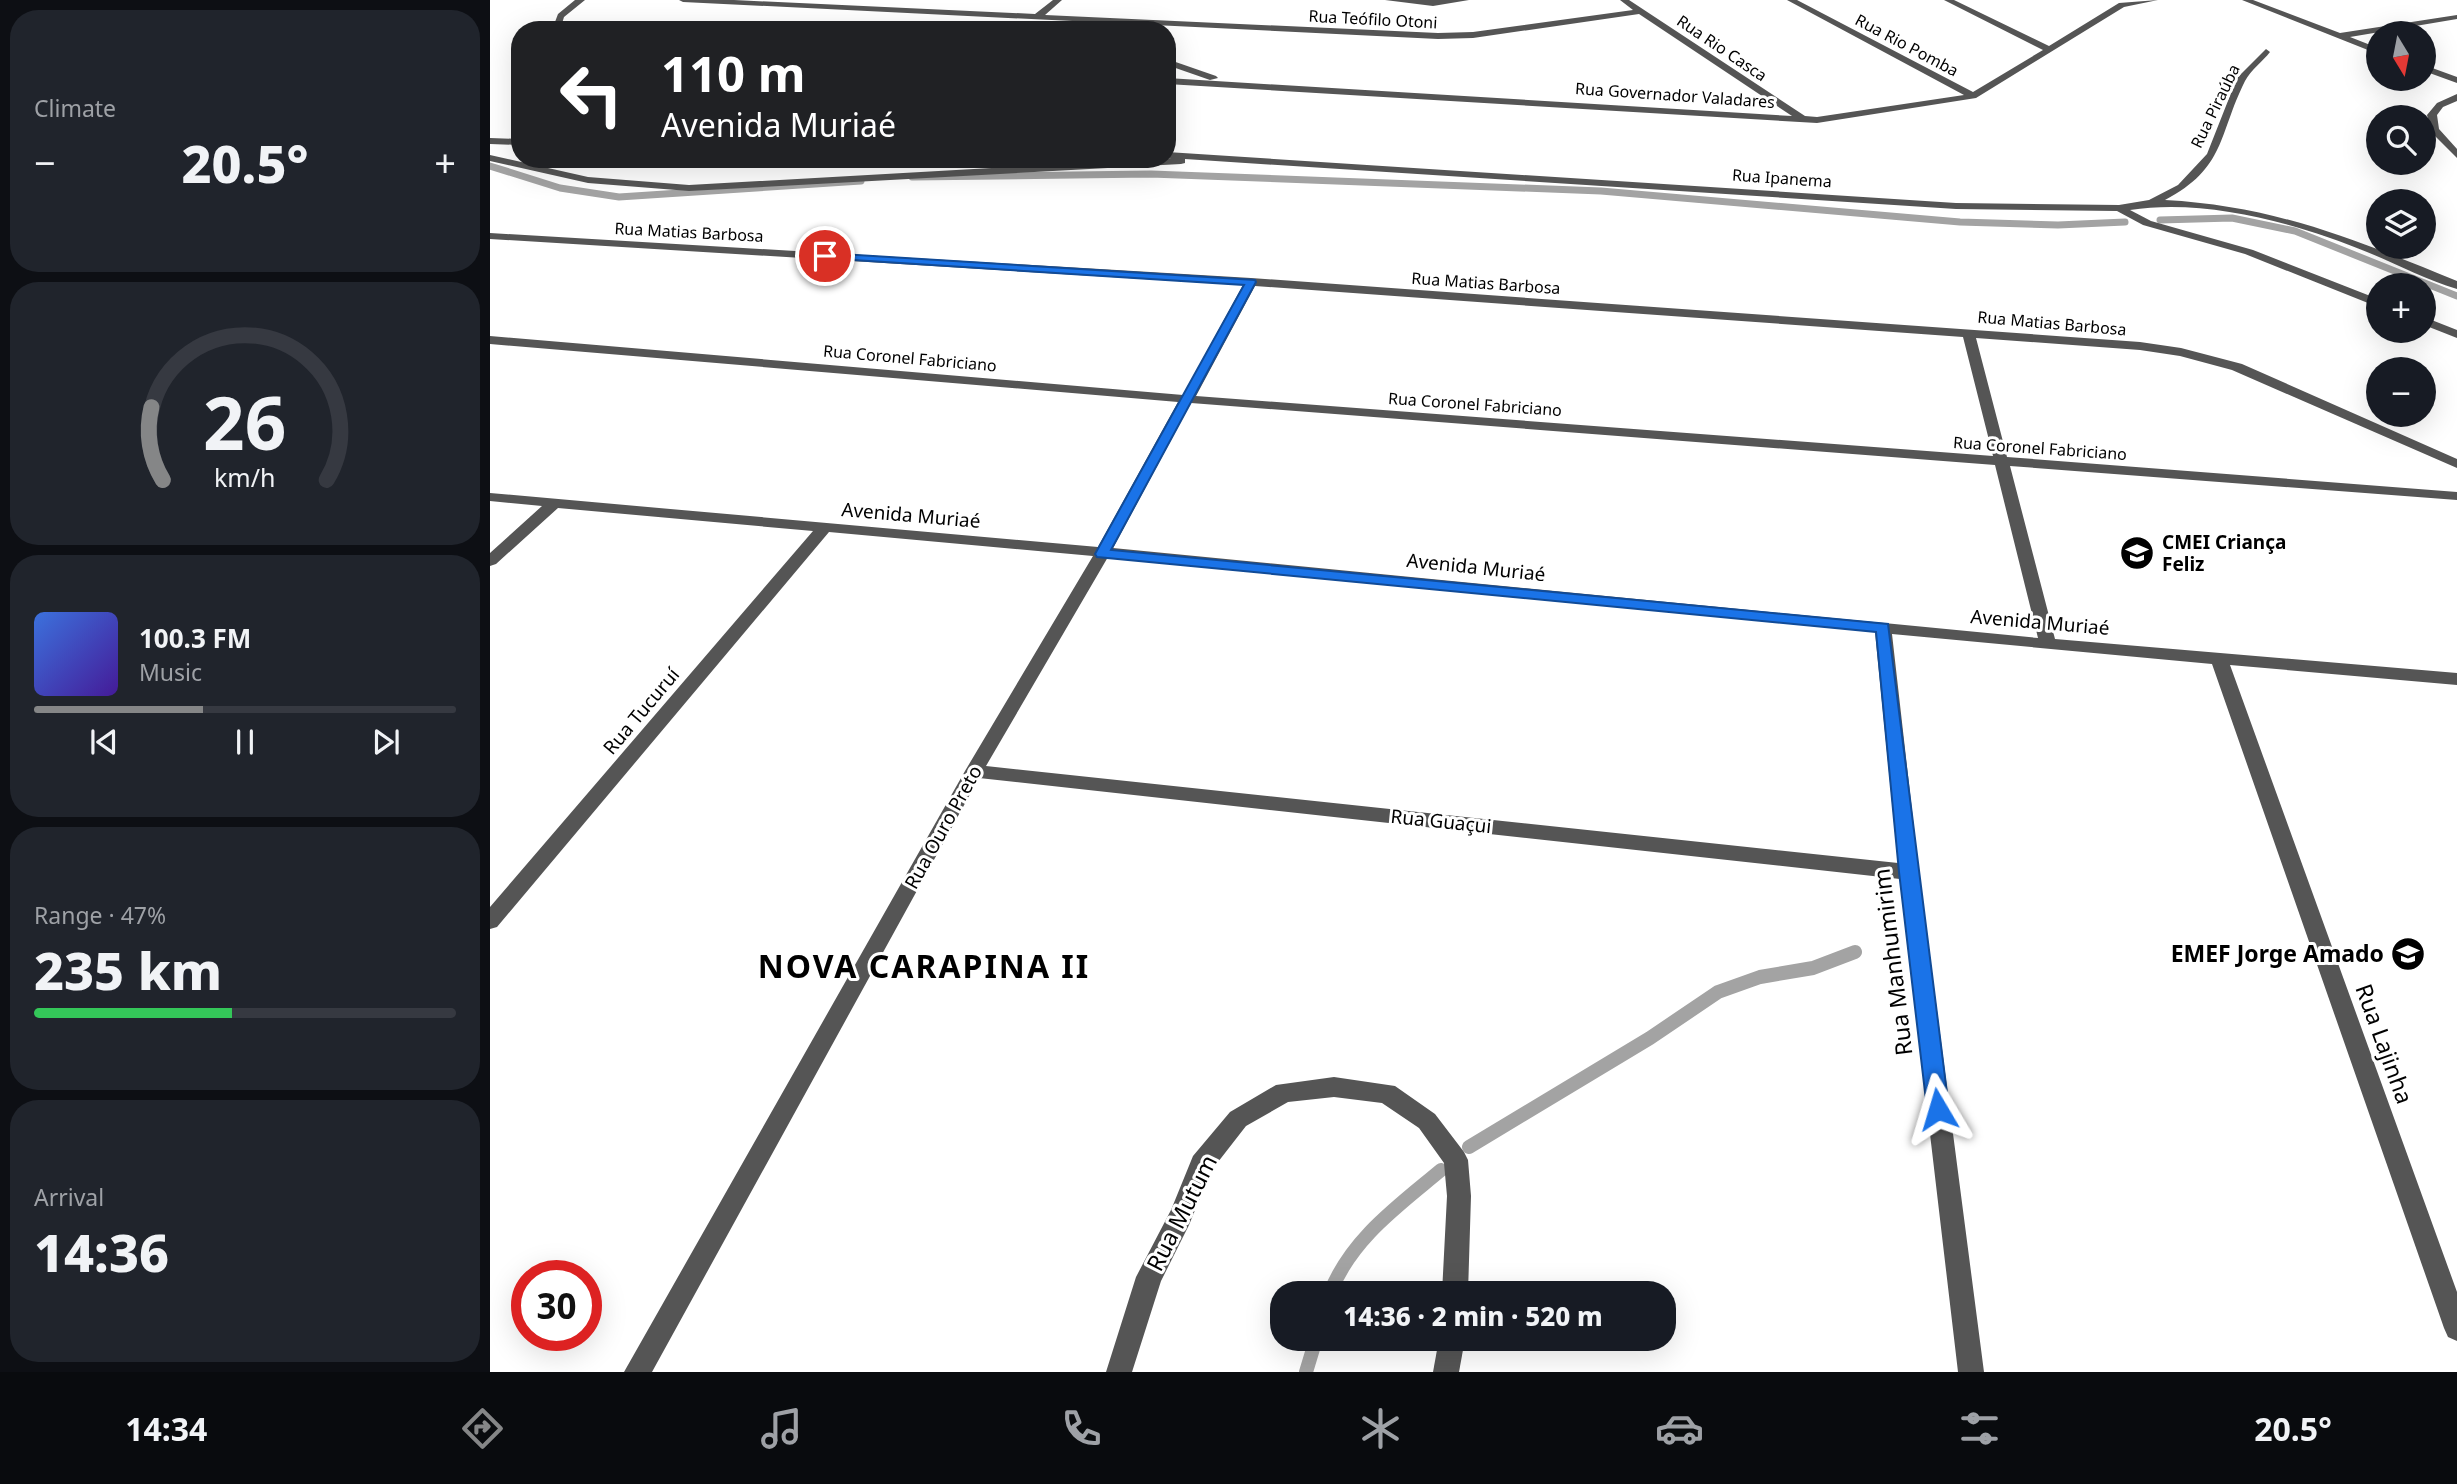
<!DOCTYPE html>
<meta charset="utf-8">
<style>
body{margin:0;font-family:"Noto Sans",sans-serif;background:#20242c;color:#f1f3f6;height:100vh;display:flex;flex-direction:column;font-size:26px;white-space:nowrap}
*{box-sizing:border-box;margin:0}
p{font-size:23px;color:#9ea1a6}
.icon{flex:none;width:38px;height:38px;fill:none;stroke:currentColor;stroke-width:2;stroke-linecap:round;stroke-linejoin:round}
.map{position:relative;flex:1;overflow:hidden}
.panel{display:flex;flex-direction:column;gap:10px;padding:10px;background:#0d0f14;width:490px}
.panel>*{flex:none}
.top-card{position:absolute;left:21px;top:21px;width:665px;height:147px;border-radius:28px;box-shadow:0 7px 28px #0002;background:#202124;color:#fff;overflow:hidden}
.needle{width:46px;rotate:170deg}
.fabs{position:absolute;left:1876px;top:21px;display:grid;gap:14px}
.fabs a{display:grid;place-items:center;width:70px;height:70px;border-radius:50%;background:#171b24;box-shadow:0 7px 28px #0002;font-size:35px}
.speed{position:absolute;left:21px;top:1260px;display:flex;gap:14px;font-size:35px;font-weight:700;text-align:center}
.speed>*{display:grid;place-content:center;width:91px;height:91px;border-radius:50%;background:#171b24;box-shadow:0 7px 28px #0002;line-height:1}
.speed .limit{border:10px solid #d22;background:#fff;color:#111}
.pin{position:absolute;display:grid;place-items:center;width:60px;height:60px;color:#fff;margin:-30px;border:4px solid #fff;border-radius:50%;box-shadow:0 2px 7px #0007}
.me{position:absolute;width:77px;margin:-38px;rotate:353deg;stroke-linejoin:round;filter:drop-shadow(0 0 5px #0008)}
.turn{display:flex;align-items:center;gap:24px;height:147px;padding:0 35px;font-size:32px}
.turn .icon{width:91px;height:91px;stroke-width:2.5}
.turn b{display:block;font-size:49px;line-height:60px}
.big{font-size:52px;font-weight:800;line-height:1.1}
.panel .widget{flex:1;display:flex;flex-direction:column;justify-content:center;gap:10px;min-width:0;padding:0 24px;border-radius:28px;background:#20242c}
.panel .dial{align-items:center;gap:0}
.dial svg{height:182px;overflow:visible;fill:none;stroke:#363941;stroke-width:7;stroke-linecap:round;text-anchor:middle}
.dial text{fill:#f1f3f6;stroke:none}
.song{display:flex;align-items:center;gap:21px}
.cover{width:84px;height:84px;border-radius:10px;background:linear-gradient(135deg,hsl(220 70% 55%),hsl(260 70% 35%))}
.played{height:7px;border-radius:4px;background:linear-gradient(90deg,#858687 40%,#363941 40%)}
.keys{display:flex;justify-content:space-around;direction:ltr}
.heat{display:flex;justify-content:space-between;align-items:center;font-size:38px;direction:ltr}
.charge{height:10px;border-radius:5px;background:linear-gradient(90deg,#34c759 47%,#363941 0)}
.trip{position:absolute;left:780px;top:1281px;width:406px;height:70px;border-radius:28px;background:#171b24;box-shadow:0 7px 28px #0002;font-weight:800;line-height:70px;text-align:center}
.menu{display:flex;height:112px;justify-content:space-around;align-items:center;background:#090b0e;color:#9ea1a6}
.menu .icon{width:49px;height:49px}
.menu .on{color:#858687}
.menu b{font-size:32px;color:#f1f3f6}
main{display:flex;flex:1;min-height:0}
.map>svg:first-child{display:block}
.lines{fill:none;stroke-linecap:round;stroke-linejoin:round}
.stream-far2{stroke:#a3a3a3;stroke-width:7}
.stream-far1{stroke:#a3a3a3;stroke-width:11}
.stream{stroke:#a3a3a3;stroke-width:14}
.minor{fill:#555;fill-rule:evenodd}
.route{fill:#1a73e8;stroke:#114b97;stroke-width:2}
.labels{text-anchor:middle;stroke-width:6;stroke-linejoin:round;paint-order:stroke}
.far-street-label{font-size:16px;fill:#000;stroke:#fff}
.street-label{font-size:19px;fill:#000;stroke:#fff}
.poi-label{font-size:19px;font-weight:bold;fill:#000;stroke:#fff;text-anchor:start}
.near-poi-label{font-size:23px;font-weight:bold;fill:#000;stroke:#fff;text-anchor:end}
.near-street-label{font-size:23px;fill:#000;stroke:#fff}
.near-district-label{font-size:32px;font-weight:bold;letter-spacing:2px;fill:#000;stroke:#fff}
</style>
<main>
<section class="panel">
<div class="widget"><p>Climate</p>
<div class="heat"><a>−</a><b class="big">20.5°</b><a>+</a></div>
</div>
<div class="widget dial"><svg viewBox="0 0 100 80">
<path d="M14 69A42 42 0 1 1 86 69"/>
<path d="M14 69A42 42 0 0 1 9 37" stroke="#858687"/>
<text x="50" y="56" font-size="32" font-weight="700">26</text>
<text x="50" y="72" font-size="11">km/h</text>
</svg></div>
<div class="widget">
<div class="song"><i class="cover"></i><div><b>100.3 FM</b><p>Music</p></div></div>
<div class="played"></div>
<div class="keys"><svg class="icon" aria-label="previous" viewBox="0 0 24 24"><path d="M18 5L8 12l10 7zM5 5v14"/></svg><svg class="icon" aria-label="pause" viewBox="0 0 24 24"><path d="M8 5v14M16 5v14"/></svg><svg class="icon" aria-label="next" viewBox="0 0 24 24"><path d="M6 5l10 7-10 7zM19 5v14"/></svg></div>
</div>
<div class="widget"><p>Range · 47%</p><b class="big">235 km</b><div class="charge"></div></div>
<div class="widget"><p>Arrival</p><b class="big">14:36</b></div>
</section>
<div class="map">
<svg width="1967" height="1372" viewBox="0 0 1967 1372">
<rect width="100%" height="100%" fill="#fff"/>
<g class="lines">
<g class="stream-far2">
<polyline points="0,166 70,188 129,197 371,181"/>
<polyline points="422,177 661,174 1111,191 1470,222 1568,225 1635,222"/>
<polyline points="1670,220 1742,218 1805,231 1967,296"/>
</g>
<polyline class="stream-far1" points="1362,953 1365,952"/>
<g class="stream">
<polyline points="979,1147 1160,1038 1228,992 1270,977 1323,968 1365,952"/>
<path d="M840 1293C861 1239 908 1206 951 1170"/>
<polyline points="816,1372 826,1339"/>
</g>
<g class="minor">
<polygon points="85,0 95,0 74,17 70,30 62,30 68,14"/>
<polygon points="189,0 244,0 545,14 563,0 572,0 555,15 948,33 983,32 1143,10 1130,0 1139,0 1315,116 1327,117 1474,95 1297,0 1307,0 1483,92 1553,50 1454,0 1464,0 1559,46 1629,3 1668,0 1634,7 1486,98 1327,123 677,84 677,78 1302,116 1149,14 983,38 948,39 193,2"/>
<polygon points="895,0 979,0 943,6"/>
<polygon points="1752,0 1763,0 1850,33 1967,15 1967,19 1860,37 1888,48 1888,54"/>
<path d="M1776 49 1780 52C1773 61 1761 70 1755 81 1728 135 1736 168 1675 200 1786 206 1866 240 1967 281V289C1936 280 1907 264 1877 252 1807 223 1715 198 1640 210L1661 221 1763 250 1888 299V307L1755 254 1653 225 1627 211 1466 209 695 159V163L691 164 199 191 98 183 0 161V155L98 177 199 185 682 158H677V152L1466 203 1629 205 1659 200 1688 185 1717 154 1747 78Z"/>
<polygon points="677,59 726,76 728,78 720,80 677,65"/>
<polygon points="1934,65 1967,77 1967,83 1934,71"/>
<polygon points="1967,94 1967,101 1953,107 1947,115 1949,129 1967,149 1967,158 1941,132 1937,115 1947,103"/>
<polygon points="0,138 30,139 30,145 0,144"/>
<path d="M0 233 761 278 1650 342 1691 348 1752 364 1967 459V468L1742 370 1690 356 1650 350 1486 338 1517 457 1967 492V500L1520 466 1565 639 1967 673V685L1740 665 1967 1292V1341L1958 1337 1954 1328 1722 664 1402 634 1429 872 1494 1372H1468L1410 879 489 778 162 1372H134L475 771 603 556 339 532 7 927 0 929V907L323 531 68 508 6 564 0 566V553L52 506 0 501V493L608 547 688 402 0 344V336L693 395 753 285 0 239ZM765 286 1473 337 1503 456 706 396ZM701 403 1505 465 1548 638 623 548ZM618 557 1385 632 1408 863 496 766Z"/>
<polygon points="1934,317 1967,330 1967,338 1934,325"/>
<polygon points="844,1077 905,1086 945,1114 974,1152 978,1160 981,1196 978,1293 952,1293 957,1196 954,1163 929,1128 892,1103 844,1097 798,1102 756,1126 721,1171 699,1225 671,1281 642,1372 616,1372 646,1277 681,1210 703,1156 740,1112 786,1085"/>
<polygon points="949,1339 975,1339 969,1372 943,1372"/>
</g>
</g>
<polygon class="route" points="335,253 765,280 766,282 621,550 1398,624 1459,1109 1455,1115 1448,1118 1440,1115 1437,1109 1409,872 1386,632 607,557 605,554 754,285 332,258 330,256"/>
<defs>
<g id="school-disc" transform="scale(1.75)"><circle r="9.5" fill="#000" stroke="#fff"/><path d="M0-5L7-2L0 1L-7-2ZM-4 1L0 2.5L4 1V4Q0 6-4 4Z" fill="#fff"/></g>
</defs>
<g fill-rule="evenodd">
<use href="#school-disc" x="1647" y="553"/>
<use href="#school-disc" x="1918" y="954"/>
</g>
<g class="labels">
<g class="far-street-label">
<text transform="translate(883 19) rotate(3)" y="6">Rua Teófilo Otoni</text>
<text transform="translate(1417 45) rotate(28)" y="6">Rua Rio Pomba</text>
<text transform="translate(1232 48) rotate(34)" y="6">Rua Rio Casca</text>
<text transform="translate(1185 95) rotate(4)" y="6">Rua Governador Valadares</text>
<text transform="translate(1725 106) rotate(-64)" y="6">Rua Piraúba</text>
<text transform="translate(1292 178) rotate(4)" y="6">Rua Ipanema</text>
<text transform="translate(199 232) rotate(3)" y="6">Rua Matias Barbosa</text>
<text transform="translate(996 283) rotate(4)" y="6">Rua Matias Barbosa</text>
<text transform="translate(1562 323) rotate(5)" y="6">Rua Matias Barbosa</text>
<text transform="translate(420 358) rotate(5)" y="6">Rua Coronel Fabriciano</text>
<text transform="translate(985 404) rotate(4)" y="6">Rua Coronel Fabriciano</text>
<text transform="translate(1550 448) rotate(4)" y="6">Rua Coronel Fabriciano</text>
</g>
<g class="street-label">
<text transform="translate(421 515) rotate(5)" y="7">Avenida Muriaé</text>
<text transform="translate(986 567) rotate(6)" y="7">Avenida Muriaé</text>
<text transform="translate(1550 622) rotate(5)" y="7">Avenida Muriaé</text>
<text transform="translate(151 711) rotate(-50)" y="7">Rua Tucuruí</text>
<text transform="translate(951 821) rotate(6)" y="7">Rua Guaçui</text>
<text transform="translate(453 827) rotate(-61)" y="7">Rua Ouro Preto</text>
</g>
<g class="poi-label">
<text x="1672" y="549">CMEI Criança<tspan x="1672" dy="22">Feliz</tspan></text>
</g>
<g class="near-poi-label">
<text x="1894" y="962">EMEF Jorge Amado</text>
</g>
<g class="near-street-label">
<text transform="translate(1403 962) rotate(-97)" y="8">Rua Manhumirim</text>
<text transform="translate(1894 1044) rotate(70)" y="8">Rua Lajinha</text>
<text transform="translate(692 1213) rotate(-63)" y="8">Rua Mutum</text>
</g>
<g class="near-district-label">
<text x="434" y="978">NOVA CARAPINA II</text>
</g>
</g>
</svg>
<div class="fabs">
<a><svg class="needle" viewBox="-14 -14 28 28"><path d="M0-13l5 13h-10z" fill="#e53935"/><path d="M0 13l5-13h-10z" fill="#9ea1a6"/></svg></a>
<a><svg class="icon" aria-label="search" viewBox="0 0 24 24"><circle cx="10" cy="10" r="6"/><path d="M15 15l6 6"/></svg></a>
<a><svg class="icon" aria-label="layers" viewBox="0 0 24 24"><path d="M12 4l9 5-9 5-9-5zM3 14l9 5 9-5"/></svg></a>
<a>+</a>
<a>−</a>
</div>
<div class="speed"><div class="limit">30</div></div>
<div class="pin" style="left:335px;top:256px;background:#d93025"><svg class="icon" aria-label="arrive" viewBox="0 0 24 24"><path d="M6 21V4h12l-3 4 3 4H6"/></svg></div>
<svg class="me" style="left:1448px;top:1109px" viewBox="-20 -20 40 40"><path d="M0-17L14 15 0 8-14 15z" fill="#1a73e8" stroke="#fff" stroke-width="4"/></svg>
<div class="trip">14:36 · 2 min · 520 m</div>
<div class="top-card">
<div class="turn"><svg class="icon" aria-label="left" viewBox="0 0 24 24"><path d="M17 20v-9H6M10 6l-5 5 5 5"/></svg><div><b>110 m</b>Avenida Muriaé</div></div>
</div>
</div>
</main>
<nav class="menu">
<b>14:34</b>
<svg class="icon on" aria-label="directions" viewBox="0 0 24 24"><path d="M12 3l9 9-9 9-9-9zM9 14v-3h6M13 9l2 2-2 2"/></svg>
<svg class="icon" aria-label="music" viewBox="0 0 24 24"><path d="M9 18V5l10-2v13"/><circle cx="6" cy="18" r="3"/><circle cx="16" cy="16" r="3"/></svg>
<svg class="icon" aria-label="phone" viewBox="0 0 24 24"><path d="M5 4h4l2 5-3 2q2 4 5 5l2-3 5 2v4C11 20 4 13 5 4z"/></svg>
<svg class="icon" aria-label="climate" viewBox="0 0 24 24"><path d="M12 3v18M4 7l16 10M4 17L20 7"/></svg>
<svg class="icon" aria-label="car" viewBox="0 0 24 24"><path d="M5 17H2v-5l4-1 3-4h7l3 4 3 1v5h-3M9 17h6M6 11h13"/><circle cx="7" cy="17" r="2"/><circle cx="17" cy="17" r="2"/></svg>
<svg class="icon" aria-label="filters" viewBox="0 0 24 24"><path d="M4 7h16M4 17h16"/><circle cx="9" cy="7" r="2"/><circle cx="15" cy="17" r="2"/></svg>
<b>20.5°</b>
</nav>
